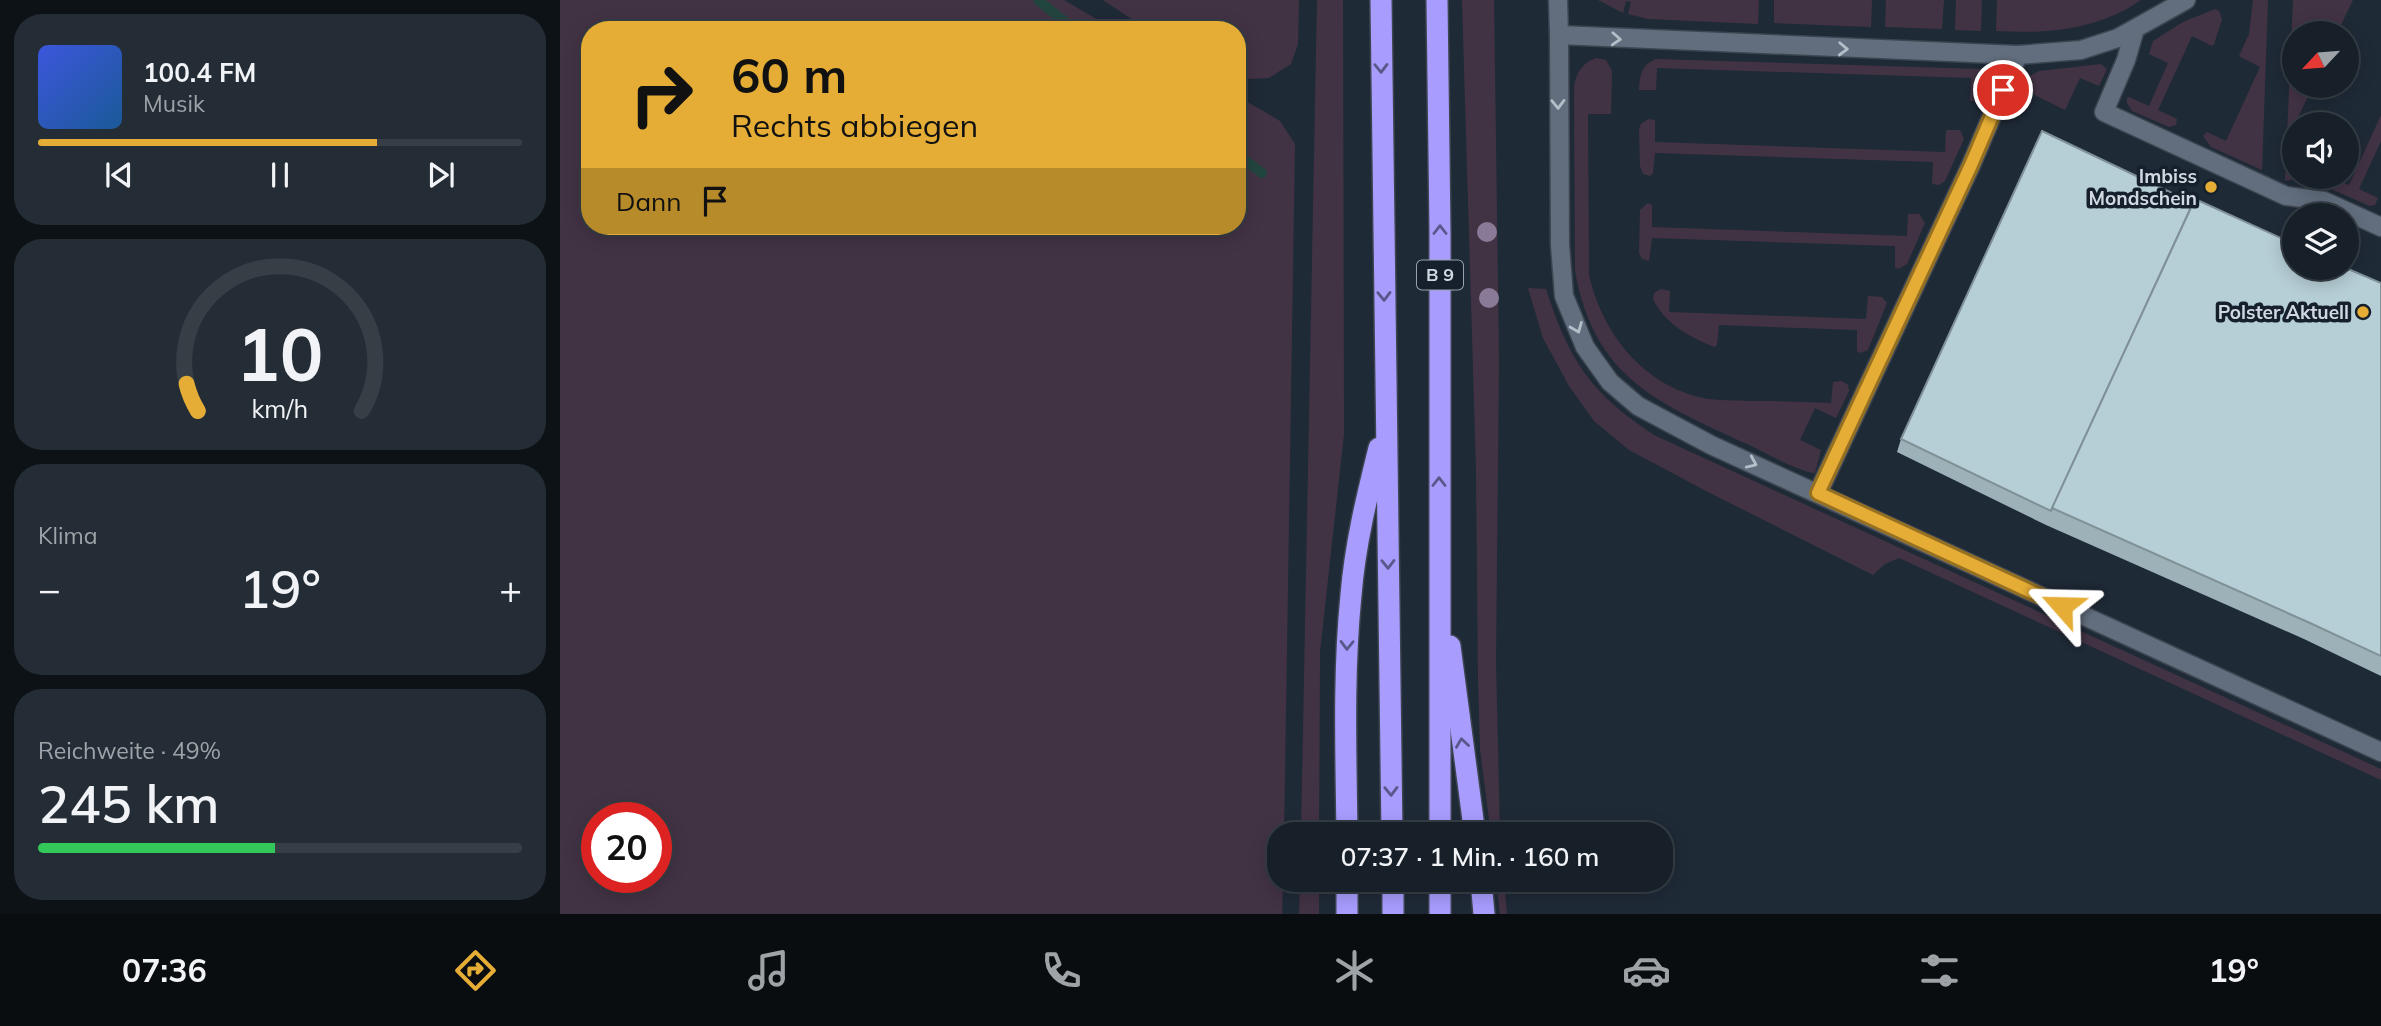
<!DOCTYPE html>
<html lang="de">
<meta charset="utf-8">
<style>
body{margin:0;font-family:Mulish,sans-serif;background:#242d35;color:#f1f3f6;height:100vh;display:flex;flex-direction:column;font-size:26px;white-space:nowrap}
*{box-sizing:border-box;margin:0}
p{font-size:23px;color:#9ea3a8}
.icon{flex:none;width:38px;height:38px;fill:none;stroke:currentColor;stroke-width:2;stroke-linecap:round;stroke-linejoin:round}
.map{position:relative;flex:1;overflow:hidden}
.side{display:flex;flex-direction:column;gap:14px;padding:14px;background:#0d1217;width:560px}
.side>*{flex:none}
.hud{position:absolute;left:21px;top:21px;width:665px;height:214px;border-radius:28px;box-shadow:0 4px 18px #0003,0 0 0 2px #363e46;background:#e5ad35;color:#111;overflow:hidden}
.needle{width:46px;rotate:244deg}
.buttons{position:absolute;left:1722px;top:21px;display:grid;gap:14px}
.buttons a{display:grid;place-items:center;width:77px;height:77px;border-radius:50%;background:#172029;box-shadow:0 4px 18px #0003,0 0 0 2px #363e46;font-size:35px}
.speed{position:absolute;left:21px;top:802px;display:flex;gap:14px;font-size:35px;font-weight:700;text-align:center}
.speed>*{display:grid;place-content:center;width:91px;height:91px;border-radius:50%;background:#172029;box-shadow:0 4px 18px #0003,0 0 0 2px #363e46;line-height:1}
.speed .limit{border:10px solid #d22;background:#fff;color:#111}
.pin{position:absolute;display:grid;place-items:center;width:60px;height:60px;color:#fff;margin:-30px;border:4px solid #fff;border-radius:50%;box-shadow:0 2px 7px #0007}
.me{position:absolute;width:77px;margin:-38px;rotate:295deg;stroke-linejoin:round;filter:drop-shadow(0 0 5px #0008)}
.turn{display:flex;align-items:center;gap:24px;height:147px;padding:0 35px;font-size:32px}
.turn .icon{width:91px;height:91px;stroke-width:2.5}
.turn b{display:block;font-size:49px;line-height:60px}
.then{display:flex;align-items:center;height:66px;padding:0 35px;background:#0003;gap:14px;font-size:26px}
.big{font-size:52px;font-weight:600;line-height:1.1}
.side .tile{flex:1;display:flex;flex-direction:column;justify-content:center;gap:10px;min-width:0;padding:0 24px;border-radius:28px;background:#242d35}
.side .dial{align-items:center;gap:0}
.dial svg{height:182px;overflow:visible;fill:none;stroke:#363e46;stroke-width:7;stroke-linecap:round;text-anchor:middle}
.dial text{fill:#f1f3f6;stroke:none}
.song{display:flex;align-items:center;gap:21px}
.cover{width:84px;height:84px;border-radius:10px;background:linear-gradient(135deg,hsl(230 70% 55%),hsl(210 70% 35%))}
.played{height:7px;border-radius:4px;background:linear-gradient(90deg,#e5ad35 70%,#363e46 70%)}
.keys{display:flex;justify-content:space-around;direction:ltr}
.heat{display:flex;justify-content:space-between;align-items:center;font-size:38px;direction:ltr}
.charge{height:10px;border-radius:5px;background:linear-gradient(90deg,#34c759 49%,#363e46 0)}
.trip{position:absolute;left:707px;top:822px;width:406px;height:70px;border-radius:28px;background:#172029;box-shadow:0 4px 18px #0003,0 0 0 2px #363e46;font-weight:600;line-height:70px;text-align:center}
.tabs{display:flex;height:112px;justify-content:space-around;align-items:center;background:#090d10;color:#9ea3a8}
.tabs .icon{width:49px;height:49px}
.tabs .selected{color:#e5ad35}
.tabs b{font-size:32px;color:#f1f3f6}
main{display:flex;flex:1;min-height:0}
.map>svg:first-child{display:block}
.green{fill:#423344;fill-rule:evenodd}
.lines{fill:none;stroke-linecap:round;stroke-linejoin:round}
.stream{stroke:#234540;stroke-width:10}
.minor-casing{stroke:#3d4551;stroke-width:21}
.highway-casing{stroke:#3d4551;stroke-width:24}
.minor{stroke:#626e7e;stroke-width:18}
.highway{stroke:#a89cfe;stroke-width:21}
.tree{fill:#897a97}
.wall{fill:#9db1b8}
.building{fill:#b6ced6;stroke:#7f9096;stroke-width:2}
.oneway{stroke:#b5bec8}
.oneway2{stroke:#58588b}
.route-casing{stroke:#957022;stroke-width:18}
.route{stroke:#e5ad35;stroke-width:12}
.poi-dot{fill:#e5ad35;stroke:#16202d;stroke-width:2.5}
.labels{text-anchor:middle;stroke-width:7;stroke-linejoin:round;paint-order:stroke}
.shield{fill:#16202d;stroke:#99a1ab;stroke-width:2}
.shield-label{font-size:18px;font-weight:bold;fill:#d1d8e1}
.poi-label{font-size:19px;font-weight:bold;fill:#d1d8e1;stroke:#16202d;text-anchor:end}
</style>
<main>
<section class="side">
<div class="tile">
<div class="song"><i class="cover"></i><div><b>100.4 FM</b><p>Musik</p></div></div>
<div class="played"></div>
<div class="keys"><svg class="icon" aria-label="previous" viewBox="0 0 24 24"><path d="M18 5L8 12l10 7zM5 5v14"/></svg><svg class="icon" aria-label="pause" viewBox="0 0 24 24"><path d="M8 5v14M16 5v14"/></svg><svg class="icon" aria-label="next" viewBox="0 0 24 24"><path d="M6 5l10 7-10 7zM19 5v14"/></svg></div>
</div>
<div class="tile dial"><svg viewBox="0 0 100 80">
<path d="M14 69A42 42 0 1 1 86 69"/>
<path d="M14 69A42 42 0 0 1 9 57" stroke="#e5ad35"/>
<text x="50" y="56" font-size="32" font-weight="700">10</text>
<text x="50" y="72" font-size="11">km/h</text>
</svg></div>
<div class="tile"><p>Klima</p>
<div class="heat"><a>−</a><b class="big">19°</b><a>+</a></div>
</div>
<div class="tile"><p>Reichweite · 49%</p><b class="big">245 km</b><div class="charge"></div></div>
</section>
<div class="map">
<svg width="1821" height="914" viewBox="0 0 1821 914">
<rect width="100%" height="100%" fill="#1f2a37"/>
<g class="green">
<path d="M0 0H504L555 30H30V226H677V96L720 121 735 144 724 835H719V880H723L722 914H0ZM37 817H96V877H37Z"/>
<polygon points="543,0 739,0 738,44 731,64 709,78 686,79 677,76 677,30 588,30"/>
<polygon points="757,0 783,0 784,434 760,652 759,835 741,835"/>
<polygon points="902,0 934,0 939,359 936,661 940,835 931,835 920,749 918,679 916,469"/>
<polygon points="1038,0 1199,0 1198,24 1088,19 1068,14 1071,2 1066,1 1063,13"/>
<polygon points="1214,0 1312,0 1311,27 1214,23"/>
<polygon points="1326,0 1384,0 1382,29 1325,27"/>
<polygon points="1396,0 1422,0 1421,31 1395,30"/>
<path d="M1437 0H1581C1538 30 1487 34 1436 31Z"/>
<polygon points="1693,0 1708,0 1702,170 1651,147 1643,136 1647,132 1666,141 1700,67 1679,56 1689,34"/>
<polygon points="1733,0 1793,0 1777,33 1734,33 1734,86 1753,86 1731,132 1734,134 1735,177 1731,180 1725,181"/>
<polygon points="1655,9 1659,11 1662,19 1654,44 1652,46 1632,36 1598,110 1617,119 1616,125 1609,127 1572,111 1567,103 1567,98 1569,97 1589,106 1608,63 1589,54 1593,41 1623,22"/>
<path d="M1036 58 1046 60 1052 71 1051 114H1028L1029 275C1042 333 1083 385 1143 398 1158 401 1175 400 1191 401 1218 401 1245 402 1271 403L1273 382 1282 381 1288 385 1289 391 1276 418 1255 408 1240 440 1261 450 1255 473C1236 471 1205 452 1187 444 1098 403 1034 378 1015 271L1014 87C1016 73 1022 63 1036 58Z"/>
<path d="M1096 59 1421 69C1436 80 1428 102 1410 101L1411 78 1097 68 1096 90H1079C1080 75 1081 65 1096 59Z"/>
<polygon points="1541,64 1547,69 1539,86 1520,78 1505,110 1460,88 1466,78 1479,71"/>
<polygon points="1821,115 1821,141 1799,189 1818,198 1815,205 1810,206 1771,189 1766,182 1767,177 1789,185"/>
<polygon points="1088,119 1095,120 1095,142 1385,152 1386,130 1400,130 1404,139 1385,181 1379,185 1372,184 1373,162 1095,153 1093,173 1090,176 1083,174 1080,166 1079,129 1081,124"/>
<polygon points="1088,203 1092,205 1092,227 1347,236 1348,214 1359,214 1365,223 1347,264 1338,269 1335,267 1335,246 1092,238 1089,261 1082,259 1079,253 1080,210"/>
<path d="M968 288 986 289C1009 361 1032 395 1096 436L1821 769V780L1339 558 1325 564 1313 575 1146 491 1069 450 1034 421 1009 386 983 338Z"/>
<path d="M1101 289 1110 291 1109 312 1306 319 1308 296 1322 297 1327 303 1308 350 1301 353 1297 351V330L1159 325 1157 345 1154 347C1130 337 1105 324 1093 299L1094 293Z"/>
<polygon points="740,880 759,880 759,914 739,914"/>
<polygon points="936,880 944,880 947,914 940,914"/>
</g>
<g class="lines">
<g class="stream">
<polyline points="478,0 515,30"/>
<polyline points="677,154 702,173"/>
</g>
<g class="minor-casing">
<g id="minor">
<polyline points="998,0 999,35 1458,55 1521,50 1558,38 1626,0"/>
<polyline points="1575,29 1566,60 1544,112 1726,196 1764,201 1821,227"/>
<polyline points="999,35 1000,245 1004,296 1025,347 1050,382 1078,406 1151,445 1821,752"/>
<polyline points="1258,493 1411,165 1458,55"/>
</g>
</g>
<g class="highway-casing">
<g id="highway">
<polyline points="821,0 832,835"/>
<polyline points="877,0 880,232 880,835"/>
<polyline points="890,646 915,835"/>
<path d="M787 835C786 755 783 674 791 595 795 545 807 496 819 448"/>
<polyline points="787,880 787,914"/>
<polyline points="833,880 833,914"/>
<polyline points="880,880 880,914"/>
<polyline points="921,880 924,914"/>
</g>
</g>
<use href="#minor" class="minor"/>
<use href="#highway" class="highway"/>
</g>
<g class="tree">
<circle cx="927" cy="232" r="10"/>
<circle cx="929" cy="298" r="10"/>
</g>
<polygon class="wall" points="1633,203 1821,283 1821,676 1744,639 1486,525 1337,452 1341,439"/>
<g class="building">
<polygon points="1482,131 1633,203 1491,511 1341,439"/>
<polygon points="1635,199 1734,244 1734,268 1786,268 1821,283 1821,656 1750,623 1492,508"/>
</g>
<defs><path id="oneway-chevron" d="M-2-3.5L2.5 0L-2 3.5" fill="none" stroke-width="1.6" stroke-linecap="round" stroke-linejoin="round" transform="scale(1.75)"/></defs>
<g class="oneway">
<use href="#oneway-chevron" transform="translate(1056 39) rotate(3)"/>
<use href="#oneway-chevron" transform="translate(1283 49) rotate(2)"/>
<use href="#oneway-chevron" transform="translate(998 104) rotate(89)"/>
<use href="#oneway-chevron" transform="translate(1017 328) rotate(68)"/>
<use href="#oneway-chevron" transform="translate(1192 463) rotate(24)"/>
</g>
<g class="oneway2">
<use href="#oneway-chevron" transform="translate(821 68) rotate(89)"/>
<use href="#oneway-chevron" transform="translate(880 230) rotate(-90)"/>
<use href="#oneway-chevron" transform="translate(824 296) rotate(89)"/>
<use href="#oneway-chevron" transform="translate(879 482) rotate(-90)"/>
<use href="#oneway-chevron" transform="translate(828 564) rotate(89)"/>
<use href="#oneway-chevron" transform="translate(787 645) rotate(91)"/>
<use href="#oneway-chevron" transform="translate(902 743) rotate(-98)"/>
<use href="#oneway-chevron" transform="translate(831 791) rotate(89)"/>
</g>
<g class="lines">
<g class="route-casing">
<polyline id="route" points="1443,90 1411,165 1258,493 1502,606"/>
</g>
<use href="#route" class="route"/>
</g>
<g class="poi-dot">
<circle cx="1651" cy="187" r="7"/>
<circle cx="1803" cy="312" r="7"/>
</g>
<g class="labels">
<rect class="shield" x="857" y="260.5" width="46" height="29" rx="5"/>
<g class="shield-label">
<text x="880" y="281">B 9</text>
</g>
<g class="poi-label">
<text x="1637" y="183">Imbiss<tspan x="1637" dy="22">Mondschein</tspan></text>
<text x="1789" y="319">Polster Aktuell</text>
</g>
</g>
</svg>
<div class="buttons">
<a><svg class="needle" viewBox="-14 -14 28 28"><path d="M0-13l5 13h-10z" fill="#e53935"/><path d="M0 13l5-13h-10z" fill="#9ea3a8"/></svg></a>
<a><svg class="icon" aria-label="sound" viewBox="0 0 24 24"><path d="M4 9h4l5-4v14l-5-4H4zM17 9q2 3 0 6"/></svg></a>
<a><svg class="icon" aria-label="layers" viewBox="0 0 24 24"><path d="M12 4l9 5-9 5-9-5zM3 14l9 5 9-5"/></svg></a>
</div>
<div class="speed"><div class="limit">20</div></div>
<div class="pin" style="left:1443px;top:90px;background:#d93025"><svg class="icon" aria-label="arrive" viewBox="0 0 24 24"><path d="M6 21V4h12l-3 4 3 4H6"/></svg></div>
<svg class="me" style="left:1502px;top:606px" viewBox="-20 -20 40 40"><path d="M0-17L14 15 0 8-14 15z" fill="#e5ad35" stroke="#fff" stroke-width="4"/></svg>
<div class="trip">07:37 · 1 Min. · 160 m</div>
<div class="hud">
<div class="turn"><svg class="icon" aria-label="right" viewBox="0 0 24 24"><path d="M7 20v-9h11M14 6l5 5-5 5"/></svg><div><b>60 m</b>Rechts abbiegen</div></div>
<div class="then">Dann<svg class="icon" aria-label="arrive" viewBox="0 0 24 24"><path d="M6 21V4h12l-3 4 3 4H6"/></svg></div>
</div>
</div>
</main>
<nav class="tabs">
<b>07:36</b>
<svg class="icon selected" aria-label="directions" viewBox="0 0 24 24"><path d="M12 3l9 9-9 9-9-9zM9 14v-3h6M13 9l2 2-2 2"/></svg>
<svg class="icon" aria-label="music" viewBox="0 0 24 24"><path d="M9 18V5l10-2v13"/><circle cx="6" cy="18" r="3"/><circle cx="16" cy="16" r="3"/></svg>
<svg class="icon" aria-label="phone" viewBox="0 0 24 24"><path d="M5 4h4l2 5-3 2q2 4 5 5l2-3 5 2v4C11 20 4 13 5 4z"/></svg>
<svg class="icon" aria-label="climate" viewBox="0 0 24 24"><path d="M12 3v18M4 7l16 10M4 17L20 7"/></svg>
<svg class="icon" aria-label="car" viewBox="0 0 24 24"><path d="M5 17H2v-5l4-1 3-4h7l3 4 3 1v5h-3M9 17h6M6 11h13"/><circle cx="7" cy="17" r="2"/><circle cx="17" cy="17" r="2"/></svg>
<svg class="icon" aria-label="filters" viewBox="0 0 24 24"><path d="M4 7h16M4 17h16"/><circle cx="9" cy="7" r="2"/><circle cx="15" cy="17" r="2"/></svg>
<b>19°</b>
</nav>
